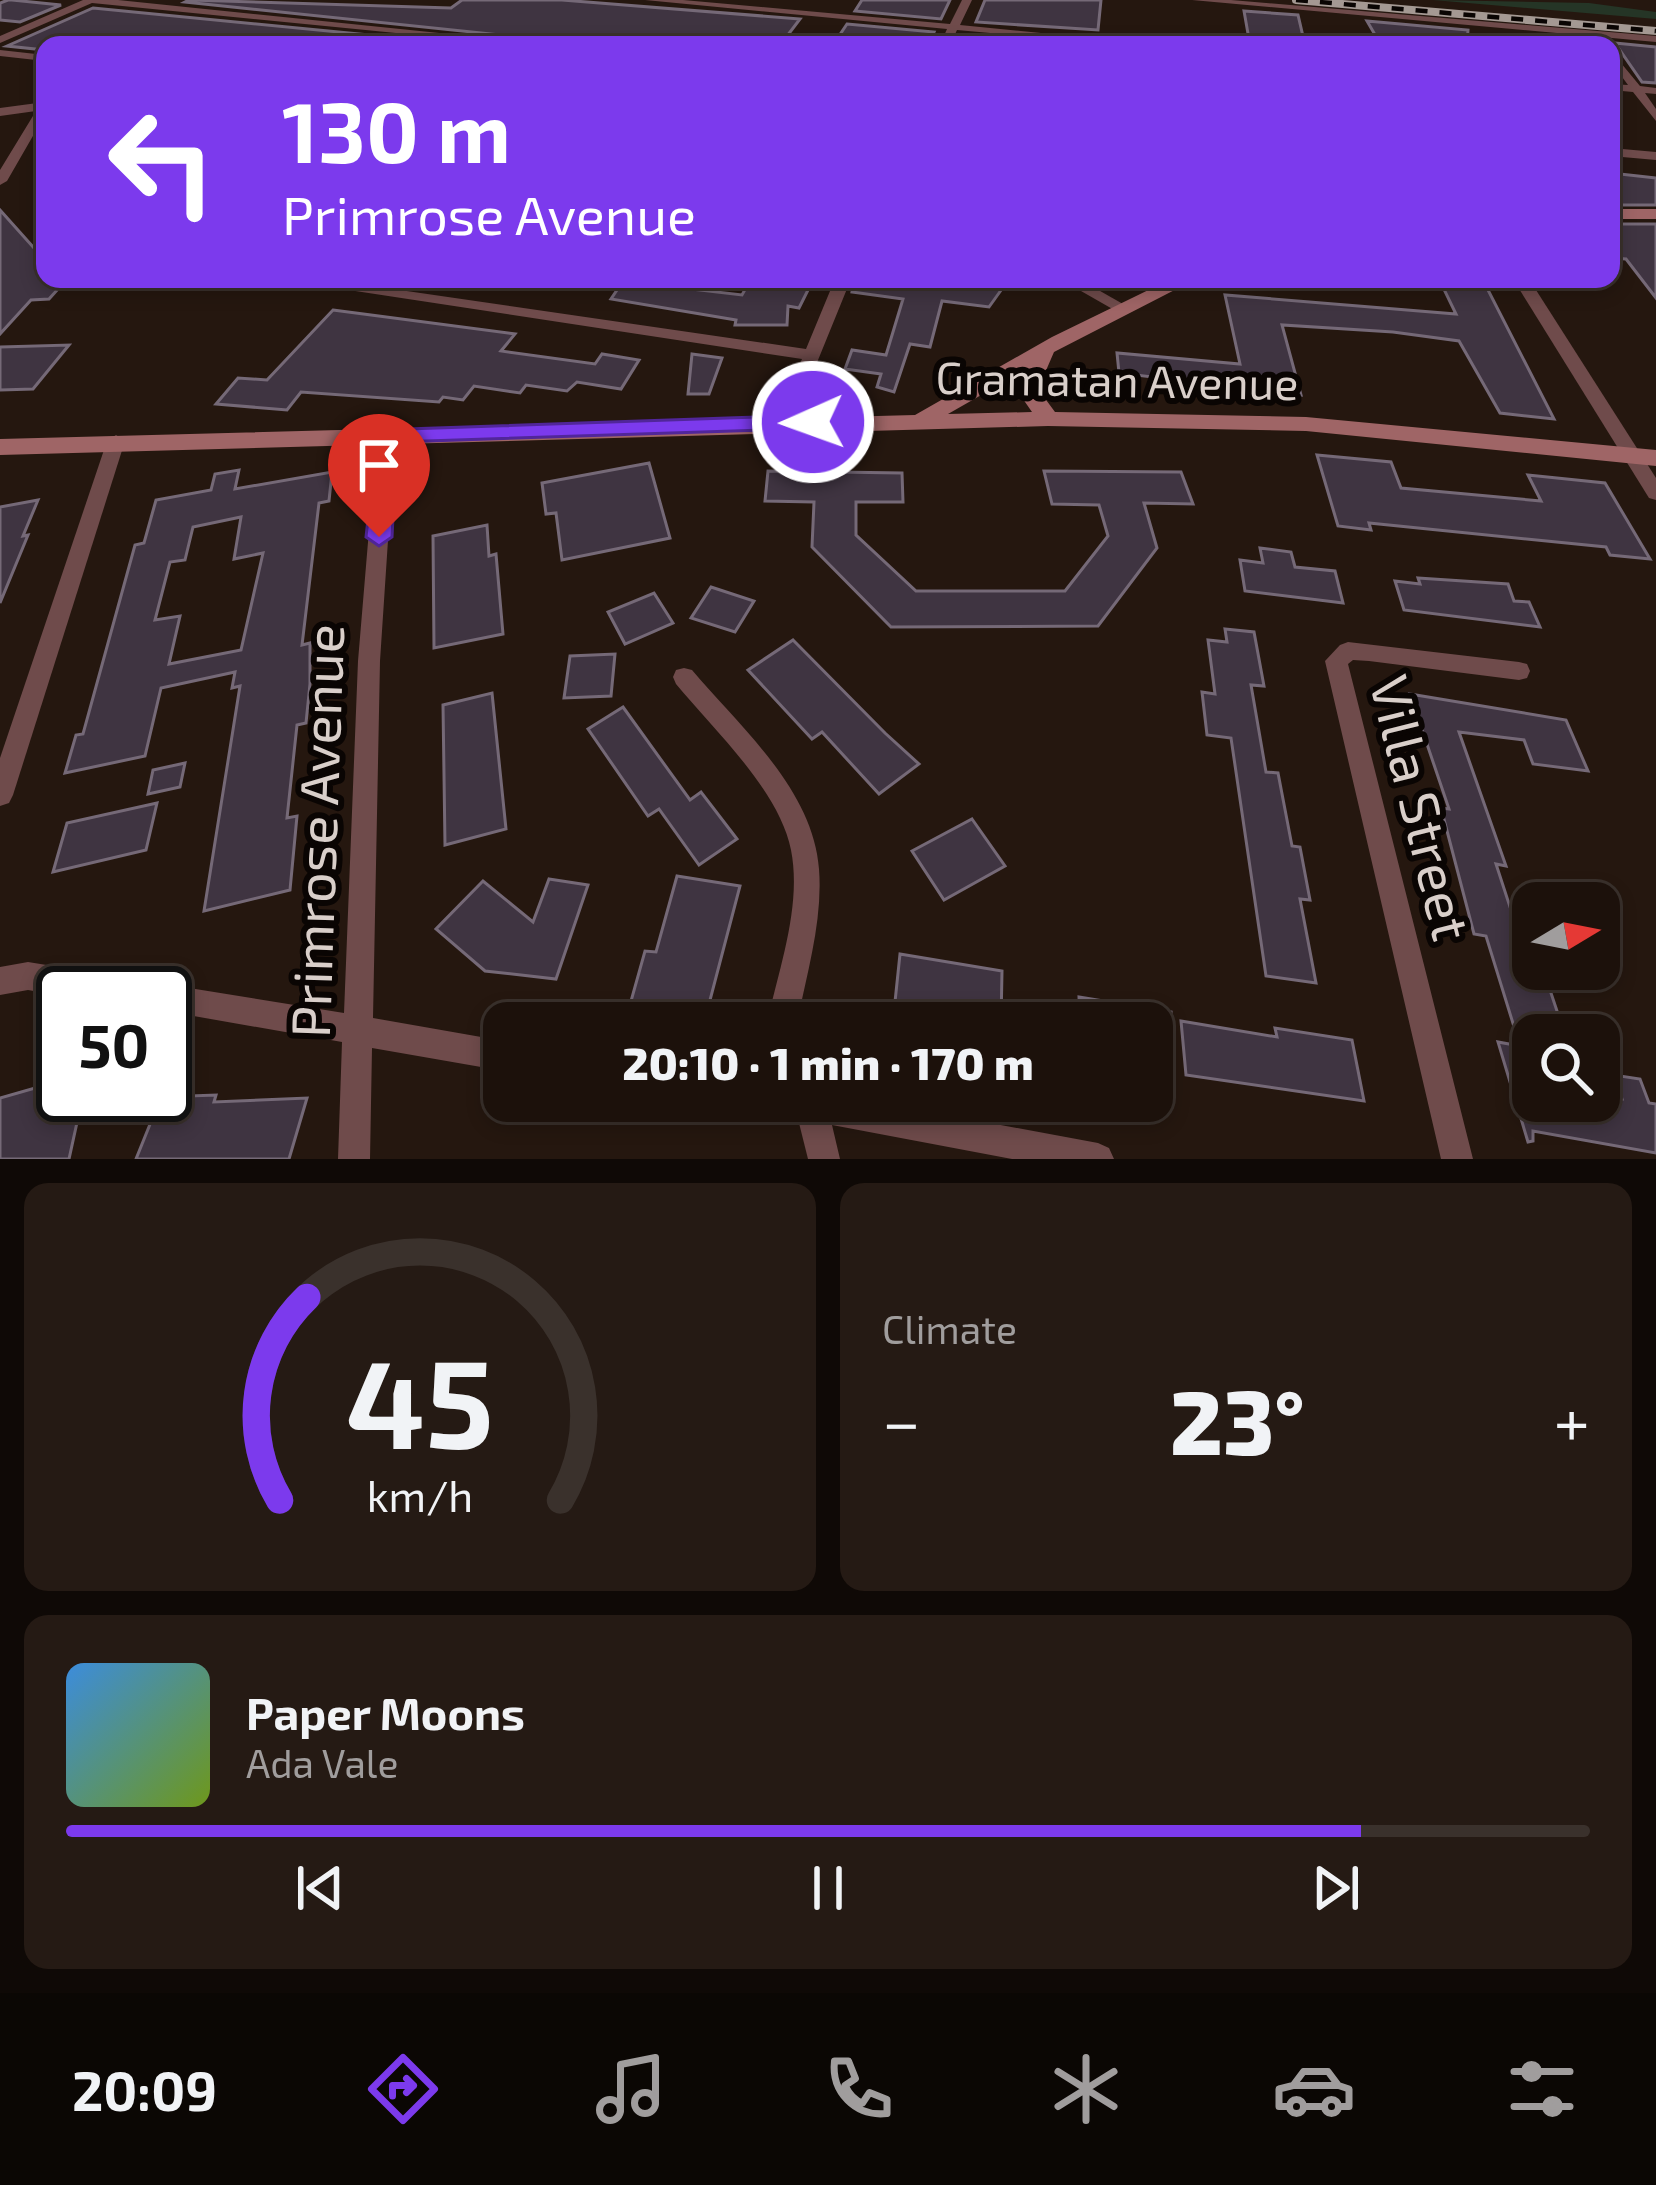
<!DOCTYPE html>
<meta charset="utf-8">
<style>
body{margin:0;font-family:"Exo 2",sans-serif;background:#251a14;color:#f1f3f6;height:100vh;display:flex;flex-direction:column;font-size:45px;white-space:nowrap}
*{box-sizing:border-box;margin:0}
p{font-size:39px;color:#a09d9d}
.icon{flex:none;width:66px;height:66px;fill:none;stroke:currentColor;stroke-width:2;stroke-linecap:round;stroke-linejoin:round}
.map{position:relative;height:1159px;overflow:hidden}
.details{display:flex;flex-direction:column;gap:24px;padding:24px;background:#0f0906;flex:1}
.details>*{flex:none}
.top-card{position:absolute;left:36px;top:36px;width:1584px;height:252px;border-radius:24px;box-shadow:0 6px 18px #0003,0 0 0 3px #3a312c;background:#7c3aed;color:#fff;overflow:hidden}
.needle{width:78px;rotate:80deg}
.controls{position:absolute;left:1512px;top:882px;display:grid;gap:24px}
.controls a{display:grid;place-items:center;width:108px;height:108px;border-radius:24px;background:#1c110b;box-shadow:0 6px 18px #0003,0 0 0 3px #3a312c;font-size:60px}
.speed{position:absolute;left:36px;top:966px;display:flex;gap:24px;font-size:60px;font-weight:700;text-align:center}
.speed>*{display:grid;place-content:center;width:156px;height:156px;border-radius:50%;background:#1c110b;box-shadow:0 6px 18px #0003,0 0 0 3px #3a312c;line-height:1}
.speed .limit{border:6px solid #111;border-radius:18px;background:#fff;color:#111}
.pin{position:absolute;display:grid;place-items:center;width:102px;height:102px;color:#fff;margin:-123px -51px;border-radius:50% 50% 50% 0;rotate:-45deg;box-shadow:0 0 12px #0007}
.pin .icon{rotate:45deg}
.me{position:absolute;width:132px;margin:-66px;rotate:268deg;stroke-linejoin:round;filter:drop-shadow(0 0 9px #0008)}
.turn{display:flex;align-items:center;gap:42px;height:252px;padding:0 48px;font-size:54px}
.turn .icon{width:156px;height:156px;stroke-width:2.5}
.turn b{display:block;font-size:84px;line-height:102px}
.big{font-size:90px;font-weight:800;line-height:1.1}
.details .widget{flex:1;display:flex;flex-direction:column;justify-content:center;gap:18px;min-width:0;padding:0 42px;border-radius:24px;background:#251a14}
.details .dial{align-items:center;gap:0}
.dial svg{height:312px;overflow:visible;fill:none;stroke:#3a312c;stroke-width:7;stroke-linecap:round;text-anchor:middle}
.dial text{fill:#f1f3f6;stroke:none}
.song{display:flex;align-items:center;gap:36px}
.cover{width:144px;height:144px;border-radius:18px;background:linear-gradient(135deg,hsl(210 70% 55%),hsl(80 70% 35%))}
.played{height:12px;border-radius:6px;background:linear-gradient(90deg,#7c3aed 85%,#3a312c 85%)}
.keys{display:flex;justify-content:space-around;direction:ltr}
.heat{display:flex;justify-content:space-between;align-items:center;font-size:66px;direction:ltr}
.details .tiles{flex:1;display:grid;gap:24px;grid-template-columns:1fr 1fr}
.widget:last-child{grid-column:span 2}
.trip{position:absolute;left:483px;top:1002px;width:690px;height:120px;border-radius:24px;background:#1c110b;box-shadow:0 6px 18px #0003,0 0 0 3px #3a312c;font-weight:800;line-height:120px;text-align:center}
.dock{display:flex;height:192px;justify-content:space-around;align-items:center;background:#0b0704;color:#a09d9d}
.dock .icon{width:84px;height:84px}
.dock .selected{color:#7c3aed}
.dock b{font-size:54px;color:#f1f3f6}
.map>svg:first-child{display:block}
.green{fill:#253526}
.building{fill:#3f3441;stroke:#756977;stroke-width:3;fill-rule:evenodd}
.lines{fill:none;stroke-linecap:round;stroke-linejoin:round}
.street{fill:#6f4b4b;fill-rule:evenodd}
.secondary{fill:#9f6566;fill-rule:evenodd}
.rail-casing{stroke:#a49993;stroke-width:8}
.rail{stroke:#0a0503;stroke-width:4.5;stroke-dasharray:12;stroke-linecap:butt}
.route{fill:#7c3aed;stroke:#51269a;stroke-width:3}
.labels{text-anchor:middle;stroke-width:12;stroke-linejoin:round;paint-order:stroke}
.street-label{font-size:45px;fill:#d9cfca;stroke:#0a0503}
.near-street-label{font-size:54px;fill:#d9cfca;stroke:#0a0503}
</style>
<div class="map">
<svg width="1656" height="1159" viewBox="0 0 1656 1159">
<rect width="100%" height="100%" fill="#25170f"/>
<polygon class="green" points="1433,0 1589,3 1656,12 1656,19"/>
<g class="building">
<polygon points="8,0 12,0 61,5 20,22 0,20 0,3"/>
<polygon points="189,0 451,8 462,0 562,0 800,19 781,44 669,45 511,36 185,2"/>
<polygon points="862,0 950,0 941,19 855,11"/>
<polygon points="985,0 1101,0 1098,30 976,22"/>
<polygon points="93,8 472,45 45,45 45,50 7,46"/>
<polygon points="1244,11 1298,15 1305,45 1250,45"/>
<polygon points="1367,21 1468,30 1467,45 1381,45"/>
<polygon points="847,24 934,32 928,45 837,39"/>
<polygon points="1615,43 1656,47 1656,83 1642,82"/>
<polygon points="1611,173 1656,178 1656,205 1611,205"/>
<polygon points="0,210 34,248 45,248 45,279 67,279 49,299 31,300 0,334"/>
<polygon points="1611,224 1656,224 1656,298 1626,259 1611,258"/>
<polygon points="751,279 811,284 799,308 788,306 787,325 735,325 736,320 611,299 623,281 742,295"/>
<polygon points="855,279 1009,279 989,307 942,301 930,347 910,344 894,392 877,387 881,374 845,369 852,350 886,355 903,299 852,292"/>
<polygon points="1439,279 1476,279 1486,286 1554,419 1500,413 1459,341 1393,332 1282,325 1301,395 1119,373 1117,353 1240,364 1225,295 1456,314"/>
<polygon points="333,310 515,334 501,351 595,364 602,354 639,360 621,389 577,382 567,391 526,385 520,393 474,386 463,400 443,397 439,402 301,392 287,410 216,404 238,378 267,380"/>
<polygon points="69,345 33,389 0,390 0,347"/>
<polygon points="692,354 722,358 709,394 688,394"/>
<polygon points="1317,455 1391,462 1401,488 1541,501 1528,475 1605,483 1650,559 1610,555 1606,547 1369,523 1371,530 1338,526"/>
<polygon points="649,463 670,538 562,560 556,513 546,514 542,483"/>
<path d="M239 470 235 489 332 472 329 501 319 503 302 645 310 643V684L306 723 297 725 287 818 297 816 290 890 204 911 240 686 232 688 235 672 161 688 145 756 65 773 76 735 83 734 135 545 144 543 156 500 211 490 215 474ZM241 517 234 559 263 553 241 650 169 664 180 616 155 620 170 562 185 560 193 527Z"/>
<polygon points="768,471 902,473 903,502 856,502 856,535 916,591 1065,591 1108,536 1099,505 1052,504 1044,471 1181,472 1193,504 1144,503 1157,548 1098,626 891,627 812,547 814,502 765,501"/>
<polygon points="38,500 23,536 28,535 0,603 0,507"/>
<polygon points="487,525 489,556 496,554 503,634 434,648 433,536"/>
<polygon points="1260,548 1291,552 1295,567 1335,571 1343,603 1245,591 1240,560 1263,563"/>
<polygon points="1418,578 1508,584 1514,601 1529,602 1540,627 1404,610 1395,581 1420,584"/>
<polygon points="711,587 754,601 735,632 691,618"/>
<polygon points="654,593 673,623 625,644 608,612"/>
<polygon points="1225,629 1254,632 1264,686 1251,685 1266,772 1278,773 1292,846 1300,847 1310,900 1300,899 1316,983 1266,976 1231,738 1207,735 1202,692 1215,694 1208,640 1227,642"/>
<polygon points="793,640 885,733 919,764 879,794 822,732 812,739 748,670"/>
<polygon points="615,654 611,696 564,698 570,656"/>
<polygon points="492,693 506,829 445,845 443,705"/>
<polygon points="1410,694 1566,720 1588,771 1533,764 1524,740 1459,732 1506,866 1496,864 1526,956 1533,957 1533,969 1543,969 1560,1020 1533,1016 1533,1101 1622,1099 1614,1075 1640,1079 1649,1103 1656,1104 1656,1153 1533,1131 1533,1141 1528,1142 1498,1042 1520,1046 1486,936 1474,934 1441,808 1449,809"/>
<polygon points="623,707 690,800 701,792 737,839 699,865 659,809 648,816 588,729"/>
<polygon points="185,763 180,787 148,794 153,770"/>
<polygon points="157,803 146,850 53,872 67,823"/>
<polygon points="972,819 1005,866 944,900 912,851"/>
<polygon points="677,876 740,886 704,1023 626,1019 645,951 656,952"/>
<polygon points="549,879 588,885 556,979 485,971 436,929 483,881 533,922"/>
<polygon points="900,954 1002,971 1001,1023 893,1021"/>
<polygon points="1079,997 1171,1012 1170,1023 1080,1023"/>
<polygon points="1181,1021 1277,1037 1275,1028 1352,1040 1364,1101 1186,1075"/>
<polygon points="63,1080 63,1095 83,1095 69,1159 0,1159 0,1098"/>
<polygon points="216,1095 214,1102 307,1098 289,1159 136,1159 161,1097"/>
</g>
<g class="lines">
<g class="street">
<polygon points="83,0 118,0 555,45 518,45 92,3 0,43 0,36"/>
<polygon points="645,0 683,0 950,24 962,0 972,0 960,25 1161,45 1121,45 957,30 950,45 940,45 947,29"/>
<polygon points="1192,0 1231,0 1656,36 1656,42"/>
<polygon points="0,50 45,55 45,61 0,56"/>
<polygon points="1611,51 1640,86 1656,88 1656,94 1645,93 1656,109 1656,121 1633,92 1611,90 1611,84 1628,85 1611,62"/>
<polygon points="45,102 45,115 7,181 0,185 0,170 36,111 0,116 0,108"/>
<polygon points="1611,148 1656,152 1656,160 1611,156"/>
<polygon points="324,279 806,349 835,279 851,279 792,424 783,430 774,424 802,359 329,287 324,285"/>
<polygon points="1060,279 1079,279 1130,308 1128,311 1116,311"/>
<polygon points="1513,279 1529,279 1656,478 1656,500 1649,498"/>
<polygon points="386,429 395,435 380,661 373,1018 504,1041 504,1071 372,1048 370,1159 338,1159 342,1042 165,1011 165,993 63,996 28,990 0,995 0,967 28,962 344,1013 358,661 377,435"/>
<polygon points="116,435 125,441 13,795 9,803 0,806 0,758 107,441"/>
<polygon points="1348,642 1519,662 1527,664 1530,671 1527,678 1519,680 1369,661 1353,660 1348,664 1473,1159 1441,1159 1325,661 1340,645"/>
<path d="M684 668 692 670C740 727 813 789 819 869 823 920 807 973 797 1023H767C779 968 802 906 791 850 779 790 714 730 676 684L673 677 676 670Z"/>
<polygon points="772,1101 872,1101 1098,1143 1109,1148 1114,1159 1012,1159 832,1125 840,1159 808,1159 798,1119 777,1112"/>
</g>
<g class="secondary">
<rect x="1611" y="209" width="45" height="10"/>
<path d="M1171 279H1196L1054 352 1038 389 1055 412 1306 417 1656 450V466L1306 431 1048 426 0 455V439L915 415 1052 337ZM1025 370 1016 389 1032 412 948 414Z"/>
</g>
<g class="rail-casing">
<polyline id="rail" points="1296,0 1656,31"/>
</g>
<use href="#rail" class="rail"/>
</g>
<polygon class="route" points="813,415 821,417 821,428 397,442 392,537 379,546 366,537 378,430"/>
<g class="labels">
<g class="street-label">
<text transform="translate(1117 381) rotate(1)" y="16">Gramatan Avenue</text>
</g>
<g class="near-street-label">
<text transform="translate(1420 808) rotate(76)" y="19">Villa Street</text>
<text transform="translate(318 831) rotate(-88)" y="19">Primrose Avenue</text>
</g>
</g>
</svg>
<div class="controls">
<a><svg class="needle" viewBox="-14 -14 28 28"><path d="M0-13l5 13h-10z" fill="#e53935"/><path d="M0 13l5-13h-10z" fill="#a09d9d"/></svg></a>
<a><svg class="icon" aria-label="search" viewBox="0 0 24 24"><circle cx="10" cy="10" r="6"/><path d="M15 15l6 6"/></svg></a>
</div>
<div class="speed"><div class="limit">50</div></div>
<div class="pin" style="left:379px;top:537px;background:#d93025"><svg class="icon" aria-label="arrive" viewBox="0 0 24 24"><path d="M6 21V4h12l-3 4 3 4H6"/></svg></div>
<svg class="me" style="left:813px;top:422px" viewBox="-20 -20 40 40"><circle r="17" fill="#7c3aed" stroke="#fff" stroke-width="3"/><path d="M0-11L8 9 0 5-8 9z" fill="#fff"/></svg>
<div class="trip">20:10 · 1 min · 170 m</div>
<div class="top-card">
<div class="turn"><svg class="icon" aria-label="left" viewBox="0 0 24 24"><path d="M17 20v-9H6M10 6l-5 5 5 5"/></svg><div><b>130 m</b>Primrose Avenue</div></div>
</div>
</div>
<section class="details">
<div class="tiles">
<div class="widget dial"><svg viewBox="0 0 100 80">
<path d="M14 69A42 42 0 1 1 86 69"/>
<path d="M14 69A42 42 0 0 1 21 17" stroke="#7c3aed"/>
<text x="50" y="56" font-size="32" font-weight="700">45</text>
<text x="50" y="72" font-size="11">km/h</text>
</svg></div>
<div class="widget"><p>Climate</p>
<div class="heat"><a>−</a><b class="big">23°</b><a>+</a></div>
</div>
<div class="widget">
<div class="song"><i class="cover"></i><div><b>Paper Moons</b><p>Ada Vale</p></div></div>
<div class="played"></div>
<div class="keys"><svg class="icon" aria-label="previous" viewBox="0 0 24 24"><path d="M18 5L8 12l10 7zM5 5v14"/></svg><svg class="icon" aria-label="pause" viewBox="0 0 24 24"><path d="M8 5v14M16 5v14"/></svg><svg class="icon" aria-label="next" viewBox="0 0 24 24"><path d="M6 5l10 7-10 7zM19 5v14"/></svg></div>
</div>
</div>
</section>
<nav class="dock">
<b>20:09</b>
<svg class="icon selected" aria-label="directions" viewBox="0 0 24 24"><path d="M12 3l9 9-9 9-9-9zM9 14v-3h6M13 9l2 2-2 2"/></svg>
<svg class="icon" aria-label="music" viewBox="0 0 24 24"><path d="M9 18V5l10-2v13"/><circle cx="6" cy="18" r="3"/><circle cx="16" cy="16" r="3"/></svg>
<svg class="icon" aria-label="phone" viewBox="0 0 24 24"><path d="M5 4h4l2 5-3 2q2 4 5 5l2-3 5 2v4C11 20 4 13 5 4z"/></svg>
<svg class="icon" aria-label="climate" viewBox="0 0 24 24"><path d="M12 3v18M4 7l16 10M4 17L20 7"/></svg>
<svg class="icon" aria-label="car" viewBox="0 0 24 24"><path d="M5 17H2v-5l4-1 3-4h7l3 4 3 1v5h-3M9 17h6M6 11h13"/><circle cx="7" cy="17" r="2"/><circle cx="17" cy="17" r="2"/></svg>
<svg class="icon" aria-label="filters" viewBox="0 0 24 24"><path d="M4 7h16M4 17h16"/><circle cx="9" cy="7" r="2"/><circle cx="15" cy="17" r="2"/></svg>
</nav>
